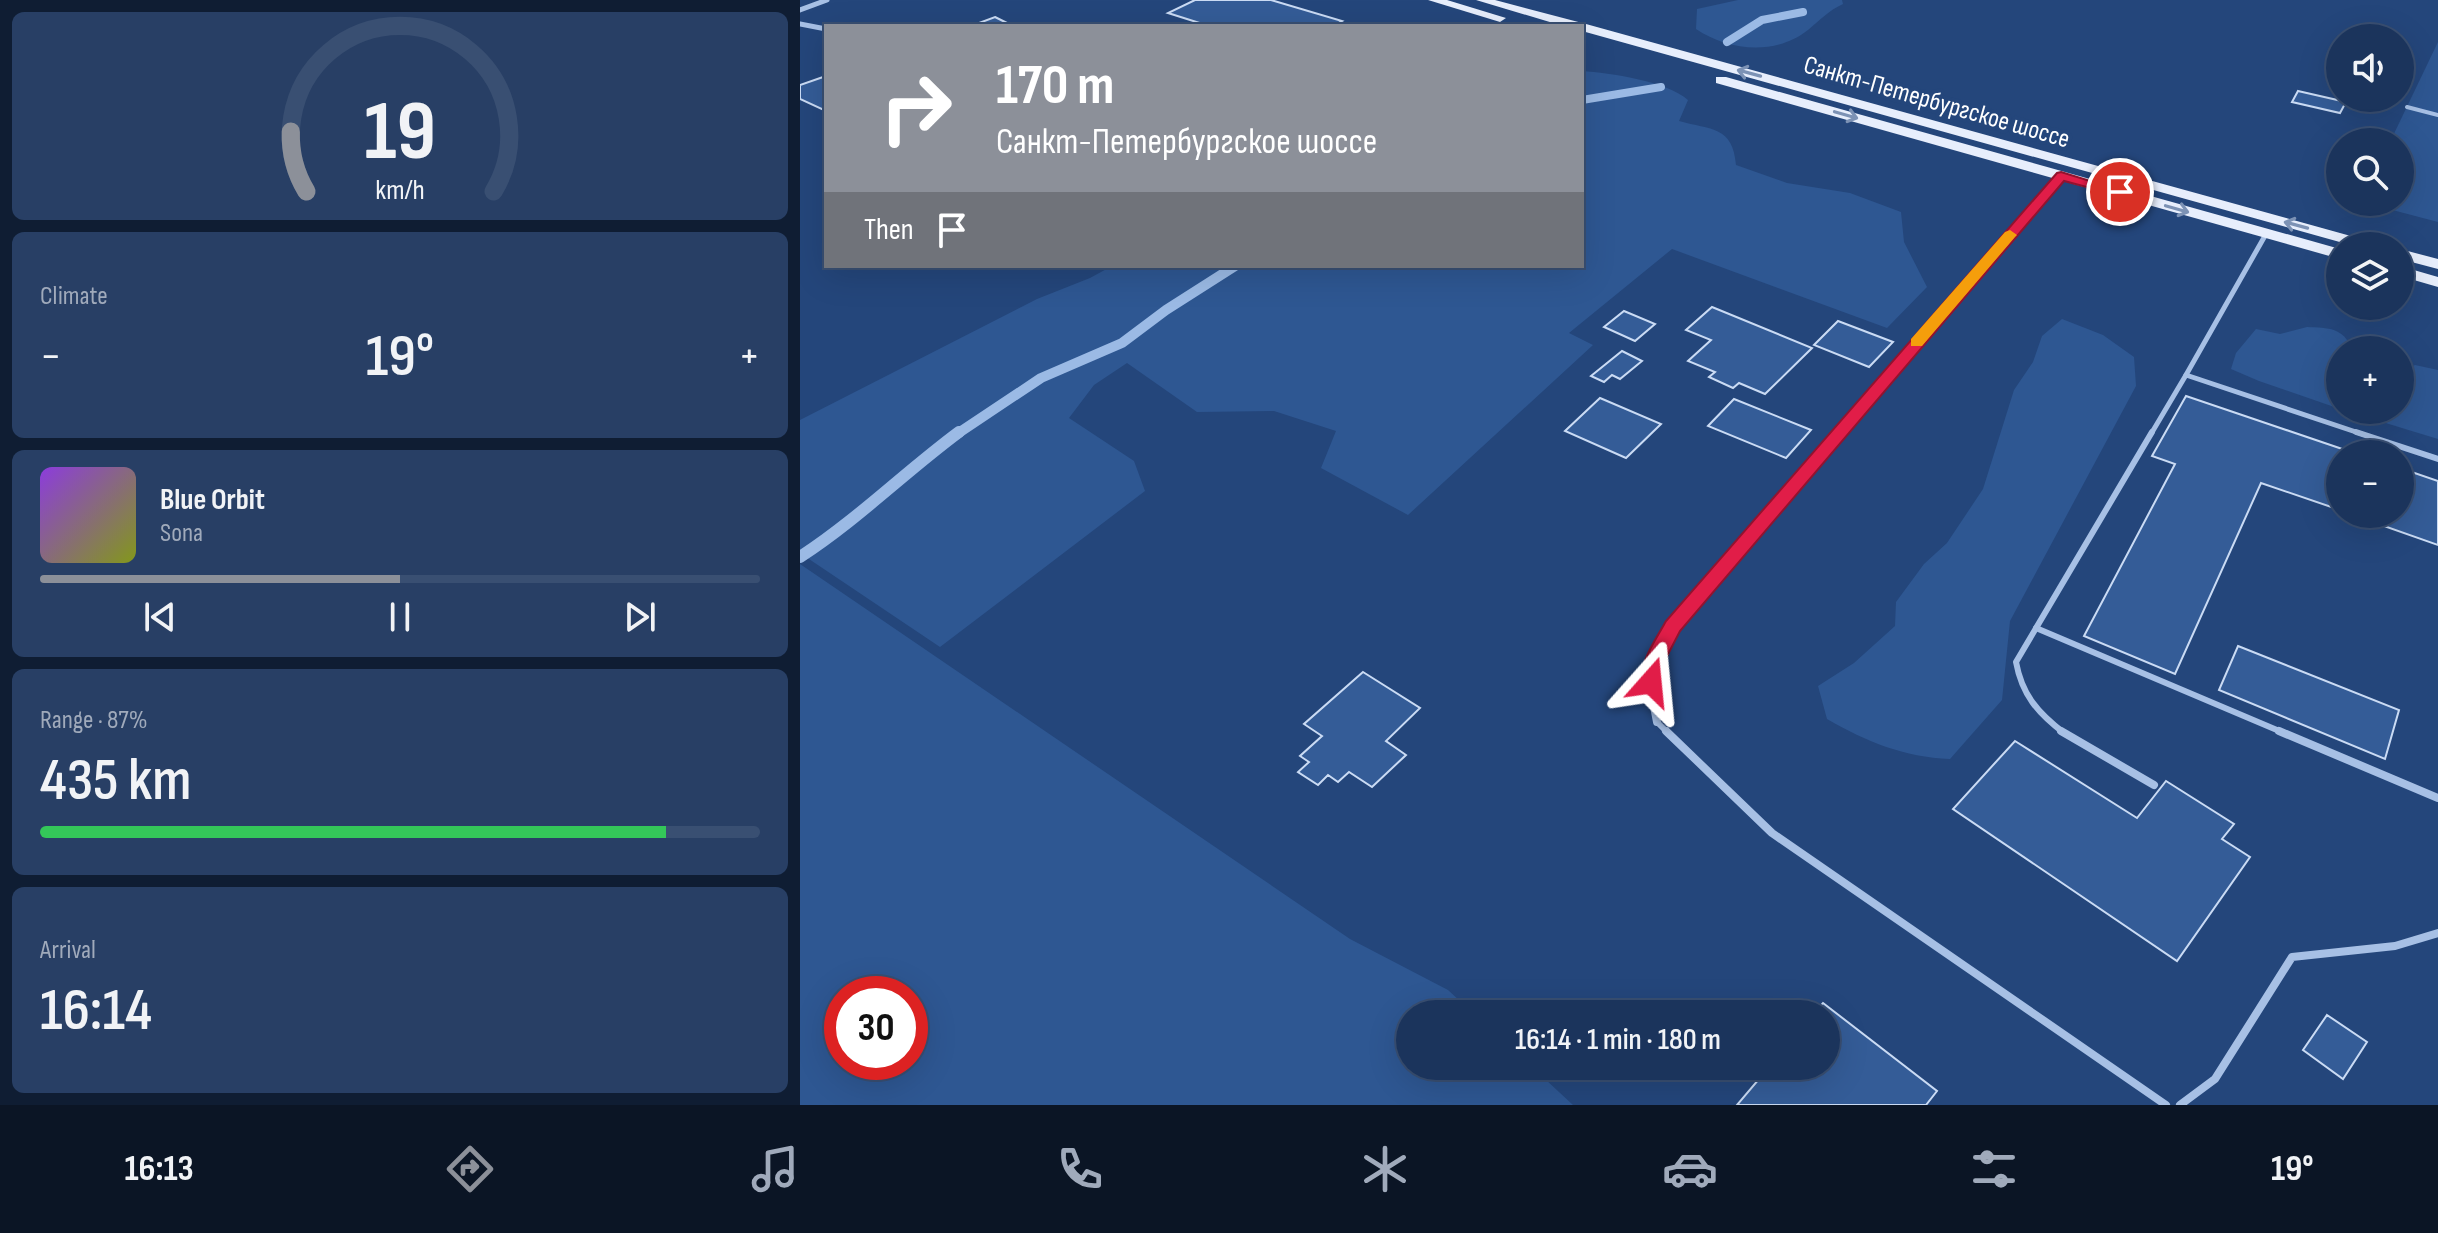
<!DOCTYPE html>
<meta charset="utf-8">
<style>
body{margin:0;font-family:"Sofia Sans Condensed",sans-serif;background:#283f65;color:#f1f3f6;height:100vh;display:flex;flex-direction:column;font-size:30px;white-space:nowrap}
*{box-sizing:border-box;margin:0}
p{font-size:26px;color:#a0aabb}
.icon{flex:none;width:44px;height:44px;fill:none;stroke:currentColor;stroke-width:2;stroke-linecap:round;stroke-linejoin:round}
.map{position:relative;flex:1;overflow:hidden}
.side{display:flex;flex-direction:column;gap:12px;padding:12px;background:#0f1d33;width:800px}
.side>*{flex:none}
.hud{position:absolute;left:24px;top:24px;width:760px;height:244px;border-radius:0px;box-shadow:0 8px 32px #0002,0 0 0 2px #394f72;background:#8c9099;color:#fff;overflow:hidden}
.controls{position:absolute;left:1526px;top:24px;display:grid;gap:16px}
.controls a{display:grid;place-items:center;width:88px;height:88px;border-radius:50%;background:#1b345c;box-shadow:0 8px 32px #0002,0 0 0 2px #394f72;font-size:40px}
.speed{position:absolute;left:24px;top:976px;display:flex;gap:16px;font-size:40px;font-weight:700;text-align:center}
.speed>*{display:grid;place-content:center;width:104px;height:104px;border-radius:50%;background:#1b345c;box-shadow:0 8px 32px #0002,0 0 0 2px #394f72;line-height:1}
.speed .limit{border:12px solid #d22;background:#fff;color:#111}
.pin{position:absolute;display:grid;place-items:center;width:68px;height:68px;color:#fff;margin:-34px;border:4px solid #fff;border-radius:50%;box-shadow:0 2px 8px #0007}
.me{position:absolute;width:88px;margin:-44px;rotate:18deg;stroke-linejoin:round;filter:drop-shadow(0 0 6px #0008)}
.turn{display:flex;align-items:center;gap:28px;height:168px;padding:0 40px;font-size:36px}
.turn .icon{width:104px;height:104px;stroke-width:2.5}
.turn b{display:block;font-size:56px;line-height:68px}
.then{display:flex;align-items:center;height:76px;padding:0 40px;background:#0003;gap:16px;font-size:30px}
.big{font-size:60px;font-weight:600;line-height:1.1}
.side .card{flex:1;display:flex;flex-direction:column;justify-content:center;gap:12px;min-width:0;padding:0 28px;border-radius:12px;background:#283f65}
.side .dial{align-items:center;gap:0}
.dial svg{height:208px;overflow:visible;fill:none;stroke:#394f72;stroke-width:7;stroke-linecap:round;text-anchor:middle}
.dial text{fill:#f1f3f6;stroke:none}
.song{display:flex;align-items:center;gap:24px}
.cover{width:96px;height:96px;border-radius:12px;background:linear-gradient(135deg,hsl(270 70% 55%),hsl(70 70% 35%))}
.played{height:8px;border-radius:4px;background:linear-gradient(90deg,#8c9099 50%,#394f72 50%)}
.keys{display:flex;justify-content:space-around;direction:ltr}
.heat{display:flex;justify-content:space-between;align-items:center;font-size:44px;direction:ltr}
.charge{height:12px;border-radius:6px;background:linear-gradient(90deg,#34c759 87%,#394f72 0)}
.trip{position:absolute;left:596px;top:1000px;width:444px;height:80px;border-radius:40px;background:#1b345c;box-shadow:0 8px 32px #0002,0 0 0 2px #394f72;font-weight:600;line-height:80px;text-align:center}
.menu{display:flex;height:128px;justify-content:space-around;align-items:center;background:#0b1525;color:#a0aabb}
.menu .icon{width:56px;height:56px}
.menu .current{color:#8c9099}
.menu b{font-size:36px;color:#f1f3f6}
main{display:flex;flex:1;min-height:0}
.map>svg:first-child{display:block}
.green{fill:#2e5792;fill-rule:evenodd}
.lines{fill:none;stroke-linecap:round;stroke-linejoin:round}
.stream-far2{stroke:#9bbae5;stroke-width:8}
.stream-far1{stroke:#9bbae5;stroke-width:10}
.stream{stroke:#9bbae5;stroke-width:12}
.building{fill:#345c97;stroke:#cadbf4;stroke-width:2}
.service-far3{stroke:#a7c0e5;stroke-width:4}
.service-far2{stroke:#a7c0e5;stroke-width:5}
.service-far1{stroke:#a7c0e5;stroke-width:6}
.service{stroke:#a7c0e5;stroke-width:8}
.minor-far2{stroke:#a7c0e5;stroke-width:5}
.minor-far1{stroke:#a7c0e5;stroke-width:7}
.minor{stroke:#a7c0e5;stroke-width:8}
.primary{fill:#e7eefc;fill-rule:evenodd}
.oneway{stroke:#7c92b5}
.route{fill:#e11d48;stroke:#92132f;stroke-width:2}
.slow{fill:#f59e0b}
.labels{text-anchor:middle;stroke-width:8;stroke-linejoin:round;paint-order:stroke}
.far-street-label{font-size:26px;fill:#fff;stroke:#24467b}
</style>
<main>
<section class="side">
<div class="card dial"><svg viewBox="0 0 100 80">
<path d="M14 69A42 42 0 1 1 86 69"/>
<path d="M14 69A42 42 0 0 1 8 46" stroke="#8c9099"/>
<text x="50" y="56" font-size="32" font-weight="700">19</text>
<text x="50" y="72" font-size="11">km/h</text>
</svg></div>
<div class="card"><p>Climate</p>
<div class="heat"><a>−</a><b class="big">19°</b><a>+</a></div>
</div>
<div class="card">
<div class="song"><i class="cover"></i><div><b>Blue Orbit</b><p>Sona</p></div></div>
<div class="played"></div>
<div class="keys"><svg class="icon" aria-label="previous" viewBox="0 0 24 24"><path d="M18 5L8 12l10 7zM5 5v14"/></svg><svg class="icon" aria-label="pause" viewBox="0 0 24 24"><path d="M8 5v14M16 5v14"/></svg><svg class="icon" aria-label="next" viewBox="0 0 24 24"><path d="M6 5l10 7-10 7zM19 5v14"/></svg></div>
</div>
<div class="card"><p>Range · 87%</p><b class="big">435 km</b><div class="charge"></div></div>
<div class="card"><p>Arrival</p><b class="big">16:14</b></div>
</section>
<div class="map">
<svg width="1638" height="1105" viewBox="0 0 1638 1105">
<rect width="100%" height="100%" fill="#24467b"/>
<g class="green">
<path d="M938 0H1042L1043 4C1028 11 1020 20 1008 30 975 56 929 51 896 29L897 9Z"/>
<polygon points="1638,42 1638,222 1562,202 1600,202 1600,142 1590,142"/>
<path d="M782 71C810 73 867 81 888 100L879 121C911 130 933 126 936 165L987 183 1050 193 1101 212 1104 242 1127 287 1087 328 872 249 769 333 793 345 608 515 521 468 536 431 474 411 397 412 327 363 294 385 269 418 334 461 345 491 140 647 0 553V420L237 299 290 278 312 266H782Z"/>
<path d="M1262 319 1303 335 1334 357 1336 386 1210 621 1202 700 1150 759C1104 757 1067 742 1027 719L1018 686 1054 663 1095 626 1096 602 1124 564 1147 543 1183 489 1214 390 1233 362 1242 336Z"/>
<path d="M1507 327C1528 328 1544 327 1552 350H1540V409L1459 381 1431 369 1436 353 1456 329 1480 334Z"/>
<polygon points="1615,365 1638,370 1638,439 1543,410 1600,410 1600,373"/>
<path d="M0 564 550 939 648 990 674 1014H610V1066H731L773 1105H0ZM42 994H110V1062H42Z"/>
</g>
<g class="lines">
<g class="stream-far2">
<polyline points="927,42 962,20 1003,12"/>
<polyline points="782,100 861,87"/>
</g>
<polyline class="stream-far1" points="157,434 241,378 322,343 366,310 435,266"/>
<path class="stream" d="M0 557C57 520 105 472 159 432"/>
</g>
<g class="building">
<polygon points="395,0 471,0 542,21 533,26 409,26 368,13"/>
<polygon points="195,17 213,26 171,26"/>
<polygon points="26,76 26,111 0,99 0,85"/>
<polygon points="1498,91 1546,102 1540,113 1492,102"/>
<polygon points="912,307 1012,348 965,394 939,383 933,388 909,377 915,372 888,361 911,340 886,330"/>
<polygon points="824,311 855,324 835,341 804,327"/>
<polygon points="1038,321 1093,342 1069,367 1014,345"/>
<polygon points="822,351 842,361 820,379 812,375 804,382 791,376"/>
<polygon points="1386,396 1557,454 1540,454 1540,510 1461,483 1375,674 1284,636 1375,464 1352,456"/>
<polygon points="800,398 861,424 826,458 765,431"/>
<polygon points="934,399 1011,430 986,458 908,426"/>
<polygon points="1600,468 1638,481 1638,545 1550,514 1600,514"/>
<polygon points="1438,646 1599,710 1585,759 1419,690"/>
<polygon points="563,672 620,708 586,741 606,755 572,787 549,772 538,782 528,775 518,785 498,772 509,762 500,756 522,736 504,724"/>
<polygon points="1215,741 1337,818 1366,781 1434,824 1422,839 1450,857 1377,961 1153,809"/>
<polygon points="1023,1003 1137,1091 1126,1105 937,1105 970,1066 1026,1066 1026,1014 1013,1014"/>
<polygon points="1527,1015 1567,1042 1543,1079 1503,1050"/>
</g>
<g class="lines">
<polyline class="service-far3" points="1607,107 1638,115"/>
<g class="service-far2">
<polyline points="1386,375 1466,234"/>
<polyline points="1351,434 1386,375 1562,434"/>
</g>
<g class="service-far1">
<polyline points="1556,432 1638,459"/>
<polyline points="1236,628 1484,733"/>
<polyline points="857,722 868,733"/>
<path d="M1264 733C1238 713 1222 695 1216 662L1352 432"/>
</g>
<g class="service">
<polyline points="866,731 972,833 1366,1105"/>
<polyline points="1261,731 1354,785"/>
<polyline points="1479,731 1638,798"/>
<polyline points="1380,1105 1415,1079 1492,957 1595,946 1638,933"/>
</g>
<g class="minor-far2">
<polyline points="0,10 27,0"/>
<polyline points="0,24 26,29"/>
<polyline points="1246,194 1261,176"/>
</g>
<polyline class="minor-far1" points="1039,434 1248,192"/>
<polyline class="minor" points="857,722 852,696 854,672 873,626 1041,432"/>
<g class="primary">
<polygon points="628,0 647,0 706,18 700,22"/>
<polygon points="676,0 695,0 786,24 1576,243 1579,246 1554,246 782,31 782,26 763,26"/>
<polygon points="916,77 926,77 1540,249 1540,259 916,83"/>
<polygon points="1600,249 1638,259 1638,269 1600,259"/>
<polygon points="1600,266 1638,277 1638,287 1600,276"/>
</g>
</g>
<defs><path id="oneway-shaft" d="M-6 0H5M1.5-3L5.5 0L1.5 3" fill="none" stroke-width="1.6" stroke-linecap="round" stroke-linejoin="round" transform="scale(2)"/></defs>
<g class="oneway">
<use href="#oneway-shaft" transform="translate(949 73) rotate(-165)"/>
<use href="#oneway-shaft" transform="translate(1046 115) rotate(16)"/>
<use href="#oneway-shaft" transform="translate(1377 209) rotate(16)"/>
<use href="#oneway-shaft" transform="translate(1496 225) rotate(-165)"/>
</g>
<path class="route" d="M1261 172 1326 192 1320 196 1264 181 880 631 866 658 858 687H844C835 667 857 638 866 621L1257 173Z"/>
<polygon class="slow" points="1210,230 1217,235 1215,237 1122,346 1111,346 1111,339 1205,232"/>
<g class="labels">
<g class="far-street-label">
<text transform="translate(1137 101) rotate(16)" y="9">Санкт-Петербургское шоссе</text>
</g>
</g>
</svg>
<div class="controls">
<a><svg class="icon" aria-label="sound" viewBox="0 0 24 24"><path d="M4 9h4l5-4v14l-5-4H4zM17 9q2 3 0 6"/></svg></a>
<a><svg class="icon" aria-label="search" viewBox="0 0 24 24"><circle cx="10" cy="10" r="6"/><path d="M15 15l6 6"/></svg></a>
<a><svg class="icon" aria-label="layers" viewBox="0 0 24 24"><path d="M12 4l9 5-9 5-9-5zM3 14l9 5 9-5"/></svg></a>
<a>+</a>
<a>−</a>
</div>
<div class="speed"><div class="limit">30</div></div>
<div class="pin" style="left:1320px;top:192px;background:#d93025"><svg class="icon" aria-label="arrive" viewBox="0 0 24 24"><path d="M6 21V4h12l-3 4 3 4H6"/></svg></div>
<svg class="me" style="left:851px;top:682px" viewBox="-20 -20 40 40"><path d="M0-17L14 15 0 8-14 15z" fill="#e11d48" stroke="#fff" stroke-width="4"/></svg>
<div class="trip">16:14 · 1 min · 180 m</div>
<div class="hud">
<div class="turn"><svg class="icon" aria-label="right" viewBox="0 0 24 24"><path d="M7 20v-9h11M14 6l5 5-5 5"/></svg><div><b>170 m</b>Санкт-Петербургское шоссе</div></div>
<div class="then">Then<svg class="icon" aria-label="arrive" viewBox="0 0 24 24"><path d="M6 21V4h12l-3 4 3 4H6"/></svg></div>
</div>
</div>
</main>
<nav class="menu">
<b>16:13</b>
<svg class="icon current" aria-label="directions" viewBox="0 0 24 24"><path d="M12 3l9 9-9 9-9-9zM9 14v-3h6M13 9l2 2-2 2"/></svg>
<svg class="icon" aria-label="music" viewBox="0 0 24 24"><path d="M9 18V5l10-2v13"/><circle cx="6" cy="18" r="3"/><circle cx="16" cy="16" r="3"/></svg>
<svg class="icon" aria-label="phone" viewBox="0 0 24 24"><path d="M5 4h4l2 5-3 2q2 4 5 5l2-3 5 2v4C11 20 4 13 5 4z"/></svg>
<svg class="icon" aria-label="climate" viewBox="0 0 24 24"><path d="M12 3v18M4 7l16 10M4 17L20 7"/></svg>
<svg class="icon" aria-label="car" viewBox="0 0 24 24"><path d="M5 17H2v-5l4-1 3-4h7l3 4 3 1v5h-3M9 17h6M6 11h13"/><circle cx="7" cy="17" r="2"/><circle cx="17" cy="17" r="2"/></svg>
<svg class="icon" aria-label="filters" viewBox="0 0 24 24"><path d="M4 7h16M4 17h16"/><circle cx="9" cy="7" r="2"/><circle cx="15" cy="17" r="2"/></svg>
<b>19°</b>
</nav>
